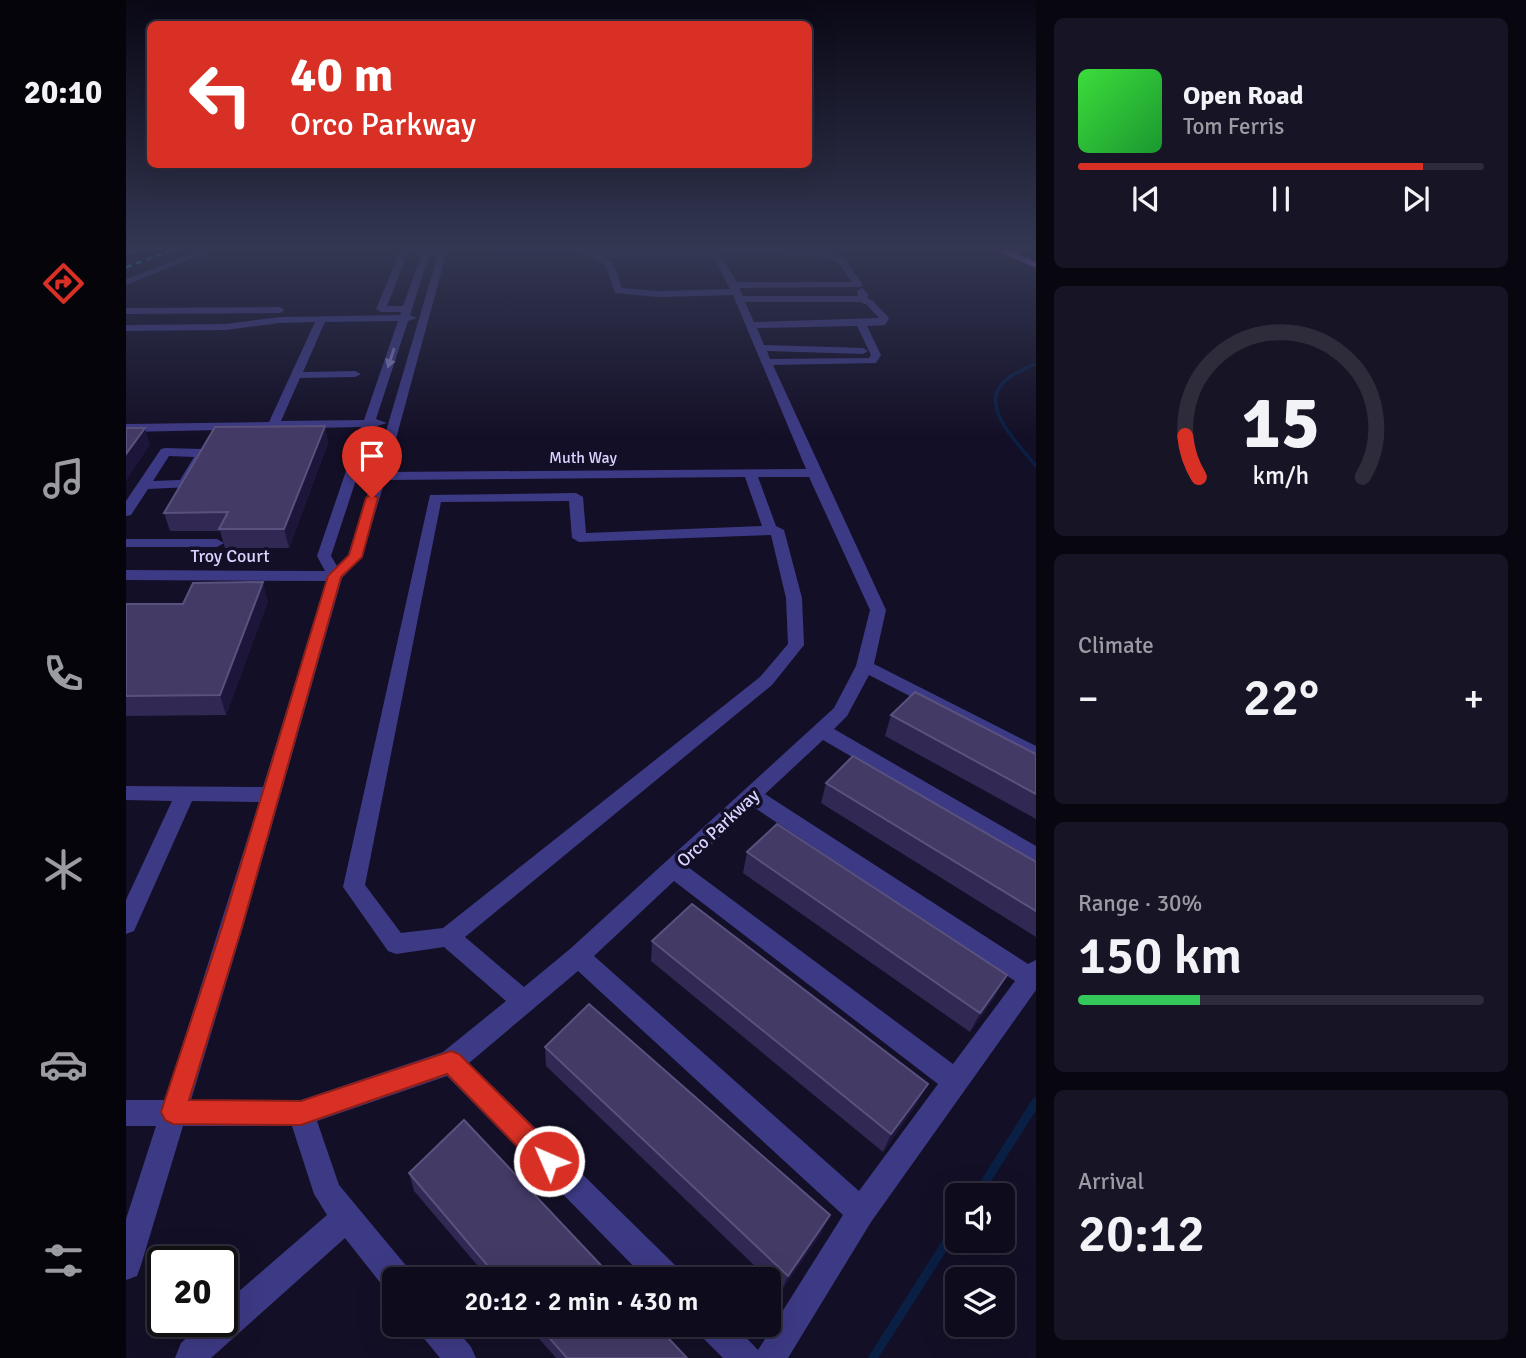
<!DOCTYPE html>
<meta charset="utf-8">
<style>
body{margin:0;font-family:Signika,sans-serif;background:#171425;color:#f1f3f6;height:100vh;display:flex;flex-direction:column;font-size:26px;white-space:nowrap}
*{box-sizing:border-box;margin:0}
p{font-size:23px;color:#9b9ba3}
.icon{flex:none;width:38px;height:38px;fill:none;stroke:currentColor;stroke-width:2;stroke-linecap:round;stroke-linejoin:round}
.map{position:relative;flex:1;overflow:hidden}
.details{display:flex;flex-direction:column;gap:18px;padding:18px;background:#08060f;width:490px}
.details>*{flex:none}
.hud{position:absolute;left:21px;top:21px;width:665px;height:147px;border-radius:10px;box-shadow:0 7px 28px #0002,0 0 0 2px #2e2b3b;background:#d93025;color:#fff;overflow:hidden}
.tools{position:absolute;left:819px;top:1183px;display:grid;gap:14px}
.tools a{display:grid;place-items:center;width:70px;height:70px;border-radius:10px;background:#0e0b1c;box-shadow:0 7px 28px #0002,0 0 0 2px #2e2b3b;font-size:35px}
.speed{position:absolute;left:21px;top:1246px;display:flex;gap:14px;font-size:35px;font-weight:700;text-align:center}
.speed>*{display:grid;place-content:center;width:91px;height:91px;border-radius:50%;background:#0e0b1c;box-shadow:0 7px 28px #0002,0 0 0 2px #2e2b3b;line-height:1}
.speed .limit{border:4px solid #111;border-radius:10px;background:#fff;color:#111}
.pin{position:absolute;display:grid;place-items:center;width:60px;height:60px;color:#fff;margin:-72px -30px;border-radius:50% 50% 50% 0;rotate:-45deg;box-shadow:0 0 7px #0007}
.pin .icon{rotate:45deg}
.me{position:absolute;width:77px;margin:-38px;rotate:315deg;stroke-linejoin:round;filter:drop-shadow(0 0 5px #0008)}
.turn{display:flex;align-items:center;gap:24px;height:147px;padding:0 28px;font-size:32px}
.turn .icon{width:91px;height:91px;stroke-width:2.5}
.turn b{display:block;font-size:49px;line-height:60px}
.big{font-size:52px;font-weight:600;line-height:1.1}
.details .tile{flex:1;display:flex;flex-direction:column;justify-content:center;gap:10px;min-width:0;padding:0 24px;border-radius:10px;background:#171425}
.details .dial{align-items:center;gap:0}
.dial svg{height:182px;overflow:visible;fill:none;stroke:#2e2b3b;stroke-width:7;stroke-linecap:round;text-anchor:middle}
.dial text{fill:#f1f3f6;stroke:none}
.song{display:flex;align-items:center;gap:21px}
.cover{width:84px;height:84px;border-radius:10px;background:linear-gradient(135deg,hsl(120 70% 55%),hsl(130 70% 35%))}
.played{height:7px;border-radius:4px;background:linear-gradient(90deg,#d93025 85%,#2e2b3b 85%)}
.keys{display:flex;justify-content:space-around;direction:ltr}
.heat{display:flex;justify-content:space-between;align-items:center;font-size:38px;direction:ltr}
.charge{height:10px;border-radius:5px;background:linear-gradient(90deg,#34c759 30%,#2e2b3b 0)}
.trip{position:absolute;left:256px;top:1267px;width:399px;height:70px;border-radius:10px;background:#0e0b1c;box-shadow:0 7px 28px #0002,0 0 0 2px #2e2b3b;font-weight:600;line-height:70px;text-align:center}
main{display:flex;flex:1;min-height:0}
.menu{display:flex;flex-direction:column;width:126px;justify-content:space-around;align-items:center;background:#06040b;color:#9b9ba3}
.menu .icon{width:49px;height:49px}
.menu .active{color:#d93025}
.menu b{font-size:32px;color:#f1f3f6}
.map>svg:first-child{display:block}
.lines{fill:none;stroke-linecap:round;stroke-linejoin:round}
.stream-far2{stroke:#0a1f44;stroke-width:2.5}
.stream-far1{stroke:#0a1f44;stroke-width:3.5}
.stream{stroke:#0a1f44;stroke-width:9}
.minor{fill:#3d3a85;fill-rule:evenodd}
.major{fill:#c25bff;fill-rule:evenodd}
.rail{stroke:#00e5ff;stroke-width:2.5;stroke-dasharray:6 4.5;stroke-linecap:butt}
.wall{fill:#312854}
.shaded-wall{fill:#1d163a}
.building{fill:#433a66;stroke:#5a527e;stroke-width:2}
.oneway{fill:#837fbc}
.route{fill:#d93025;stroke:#8d1f18;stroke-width:2}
.labels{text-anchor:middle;stroke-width:7;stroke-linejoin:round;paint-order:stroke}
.far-street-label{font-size:16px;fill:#d9d4ff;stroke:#130f26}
.street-label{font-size:18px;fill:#d9d4ff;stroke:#130f26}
</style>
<main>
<nav class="menu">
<b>20:10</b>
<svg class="icon active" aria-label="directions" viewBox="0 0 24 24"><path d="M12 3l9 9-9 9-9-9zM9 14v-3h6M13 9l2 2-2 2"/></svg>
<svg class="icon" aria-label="music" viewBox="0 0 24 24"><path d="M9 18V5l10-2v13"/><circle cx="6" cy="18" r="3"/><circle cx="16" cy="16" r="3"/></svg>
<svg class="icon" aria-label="phone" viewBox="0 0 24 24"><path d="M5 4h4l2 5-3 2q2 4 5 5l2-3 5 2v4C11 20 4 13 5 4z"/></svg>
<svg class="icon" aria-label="climate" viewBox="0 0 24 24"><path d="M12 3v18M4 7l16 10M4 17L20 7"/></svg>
<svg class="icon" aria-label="car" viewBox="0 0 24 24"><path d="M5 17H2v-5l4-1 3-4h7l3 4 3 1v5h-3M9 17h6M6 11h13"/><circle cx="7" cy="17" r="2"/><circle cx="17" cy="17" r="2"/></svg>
<svg class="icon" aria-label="filters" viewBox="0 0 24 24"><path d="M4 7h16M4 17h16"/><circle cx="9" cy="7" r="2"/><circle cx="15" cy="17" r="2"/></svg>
</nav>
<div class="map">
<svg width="910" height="1358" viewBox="0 0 910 1358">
<rect width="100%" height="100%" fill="#130f26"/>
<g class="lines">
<polyline class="stream-far2" points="896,369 910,364"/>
<path class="stream-far1" d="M901 368C839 392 883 433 910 466"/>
<g class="stream">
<polyline points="851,1195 910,1102"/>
<polyline points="747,1358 831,1226"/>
</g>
<g class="minor">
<polygon points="83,247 95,247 0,285 0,279"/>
<path d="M276 247H284L261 306H277L298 247H462V250L458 253 321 251 261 472 680 469 607 295 533 297 489 293 479 264 464 256V252H585L582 247 690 248 718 258 737 285 735 287 613 288 617 296H732L731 291 736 288 743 295 741 298 747 301 763 318 759 325 741 326 755 355 750 363 647 365 760 610 748 664 910 746V761L743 675 721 716 708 729 910 846V864L697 740 639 794 902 964 910 960V990L745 1222 662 1358H597L575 1336 570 1325H608L632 1350 717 1215 452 971 343 1063 552 1268 556 1279H520L321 1076 191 1121 213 1185 282 1268 286 1279H268V1293L260 1290 219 1238 85 1358H49L55 1343 79 1321H96V1306L201 1215 188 1194 166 1126H57L15 1265 11 1276 0 1280V1219L30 1126H0V1100H39L133 802 66 801 8 931 0 934V900L46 801 0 800V786L137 787 200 581 0 580V570L199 571 191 556 235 427 0 432V424L143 422 189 322 154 323 100 330 0 331V325L100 324 154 317 274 315 275 312H255L250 309ZM305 250 313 251 248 472H233L248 427 261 423 250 419 282 321 291 318 284 315ZM593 253 689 254 712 262 726 282H611ZM478 257 588 258 604 289 533 291 496 288 487 263ZM619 302H734L741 305 753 318 628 322ZM272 321 238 420 155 421 174 378 229 377 235 374 229 371 177 372 199 322ZM731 326 745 355 743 358 644 359 641 351 737 354 742 351 737 348 638 345 631 328ZM619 477 636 526 460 533 457 497 450 493 304 495 217 887 262 951 270 954 318 947 380 1001 317 1052 175 1100H65L117 927 216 578 236 557 259 480ZM632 477H683L744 610 730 666 708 708 444 949 398 987 339 937 646 685 678 645 676 598 658 530 650 526ZM230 480H246L222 555 211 566 205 556ZM443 501 446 538 453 542 645 535 660 598 662 644 634 677 317 928 275 933 239 885 315 502ZM626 806 889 981 827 1064 562 867ZM548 881 812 1084 733 1191 468 956Z"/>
<polygon points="0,308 154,307 159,310 154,313 0,314"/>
<path d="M39 448 76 449 82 453 64 487 22 489 5 515 0 516V501L35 449ZM43 456 68 457 54 480 27 481Z"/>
<polygon points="0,539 91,539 98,543 91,547 0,547"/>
<polygon points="291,1325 327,1325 345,1347 350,1358 314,1358 296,1336"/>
</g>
<g class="major">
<polygon points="5,247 17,247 0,255 0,249"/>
<polygon points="863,247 875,247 910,262 910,268"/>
</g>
<polyline class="rail" points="0,267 56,247"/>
</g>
<g class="wall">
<polygon points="199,426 202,443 163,548 99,548 94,531 44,531 38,513"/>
<polygon points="142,601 100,715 0,716 0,604"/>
<polygon points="765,715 910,754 910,819 759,736"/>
<polygon points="700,783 910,862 910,937 695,803"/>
<polygon points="621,852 870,995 844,1032 617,873"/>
<polygon points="526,941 792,1102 757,1152 525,961"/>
<polygon points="419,1047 696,1232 655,1291 420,1066"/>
<polygon points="283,1173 488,1279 363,1279 288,1191"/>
<polygon points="401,1325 530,1325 561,1358 430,1358"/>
</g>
<g class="shaded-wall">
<polygon points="199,426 202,443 163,548 158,529"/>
<polygon points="19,428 24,445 0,481 0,454"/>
<polygon points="137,582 142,601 100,715 94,695"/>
<polygon points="881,975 870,995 844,1032 854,1013"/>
<polygon points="802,1084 792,1102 757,1152 765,1134"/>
<polygon points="704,1215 696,1232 655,1291 662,1276"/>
</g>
<g class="building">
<polygon points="199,426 158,529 93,529 102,512 38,513 89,427"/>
<polygon points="0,428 19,428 0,454"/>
<polygon points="137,582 94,695 0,696 0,604 57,604 67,583"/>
<polygon points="789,692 910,754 910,794 765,715"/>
<polygon points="727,756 910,862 910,911 700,783"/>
<polygon points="651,824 881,975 854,1013 621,852"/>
<polygon points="566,904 802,1084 765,1134 526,941"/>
<polygon points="463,1004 704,1215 662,1276 419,1047"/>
<polygon points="338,1120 488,1279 373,1279 283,1173"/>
<polygon points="412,1325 530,1325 561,1358 441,1358"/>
</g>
<defs><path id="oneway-solid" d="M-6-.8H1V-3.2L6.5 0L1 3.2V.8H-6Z" transform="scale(1.75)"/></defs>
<use class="oneway" href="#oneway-solid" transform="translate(265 358) rotate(108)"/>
<linearGradient id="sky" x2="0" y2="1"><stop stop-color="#0a0815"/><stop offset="0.57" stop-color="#333752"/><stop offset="1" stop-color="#333752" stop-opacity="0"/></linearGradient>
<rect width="910" height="437" fill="url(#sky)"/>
<polygon class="route" points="246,494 252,498 236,557 215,577 116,927 63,1100 175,1101 325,1051 333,1054 432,1152 436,1161 432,1170 423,1173 414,1170 321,1074 175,1125 47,1124 39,1120 35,1112 96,927 202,576 223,555 240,498"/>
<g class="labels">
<g class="far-street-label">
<text x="457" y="463">Muth Way</text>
</g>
<g class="street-label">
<text x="104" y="562">Troy Court</text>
<text transform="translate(592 828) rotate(-43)" y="6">Orco Parkway</text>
</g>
</g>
</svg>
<div class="tools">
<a><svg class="icon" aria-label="sound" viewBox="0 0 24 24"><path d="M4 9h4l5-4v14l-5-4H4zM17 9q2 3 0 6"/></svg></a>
<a><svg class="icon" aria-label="layers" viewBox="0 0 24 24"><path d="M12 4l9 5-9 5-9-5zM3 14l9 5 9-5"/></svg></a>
</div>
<div class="speed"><div class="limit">20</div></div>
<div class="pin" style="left:246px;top:498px;background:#d93025"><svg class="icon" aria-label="arrive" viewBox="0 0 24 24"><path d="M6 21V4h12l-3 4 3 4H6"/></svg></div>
<svg class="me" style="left:423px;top:1161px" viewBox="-20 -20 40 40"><circle r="17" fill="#d93025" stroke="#fff" stroke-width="3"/><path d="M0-11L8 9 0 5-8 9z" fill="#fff"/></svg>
<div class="trip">20:12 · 2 min · 430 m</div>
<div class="hud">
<div class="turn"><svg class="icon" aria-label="left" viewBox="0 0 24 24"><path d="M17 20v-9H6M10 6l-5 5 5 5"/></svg><div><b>40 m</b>Orco Parkway</div></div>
</div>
</div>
<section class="details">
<div class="tile">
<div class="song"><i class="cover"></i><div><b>Open Road</b><p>Tom Ferris</p></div></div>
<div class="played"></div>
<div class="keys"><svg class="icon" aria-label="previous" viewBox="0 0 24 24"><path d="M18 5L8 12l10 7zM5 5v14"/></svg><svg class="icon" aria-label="pause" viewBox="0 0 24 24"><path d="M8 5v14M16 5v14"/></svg><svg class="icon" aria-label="next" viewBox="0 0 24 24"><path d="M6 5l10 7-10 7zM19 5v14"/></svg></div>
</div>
<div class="tile dial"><svg viewBox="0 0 100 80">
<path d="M14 69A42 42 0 1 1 86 69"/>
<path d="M14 69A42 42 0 0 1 8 51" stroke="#d93025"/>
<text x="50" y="56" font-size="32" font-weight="700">15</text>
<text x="50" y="72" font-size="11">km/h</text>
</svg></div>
<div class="tile"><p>Climate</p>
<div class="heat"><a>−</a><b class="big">22°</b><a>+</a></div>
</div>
<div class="tile"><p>Range · 30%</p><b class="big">150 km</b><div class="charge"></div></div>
<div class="tile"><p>Arrival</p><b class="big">20:12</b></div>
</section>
</main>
